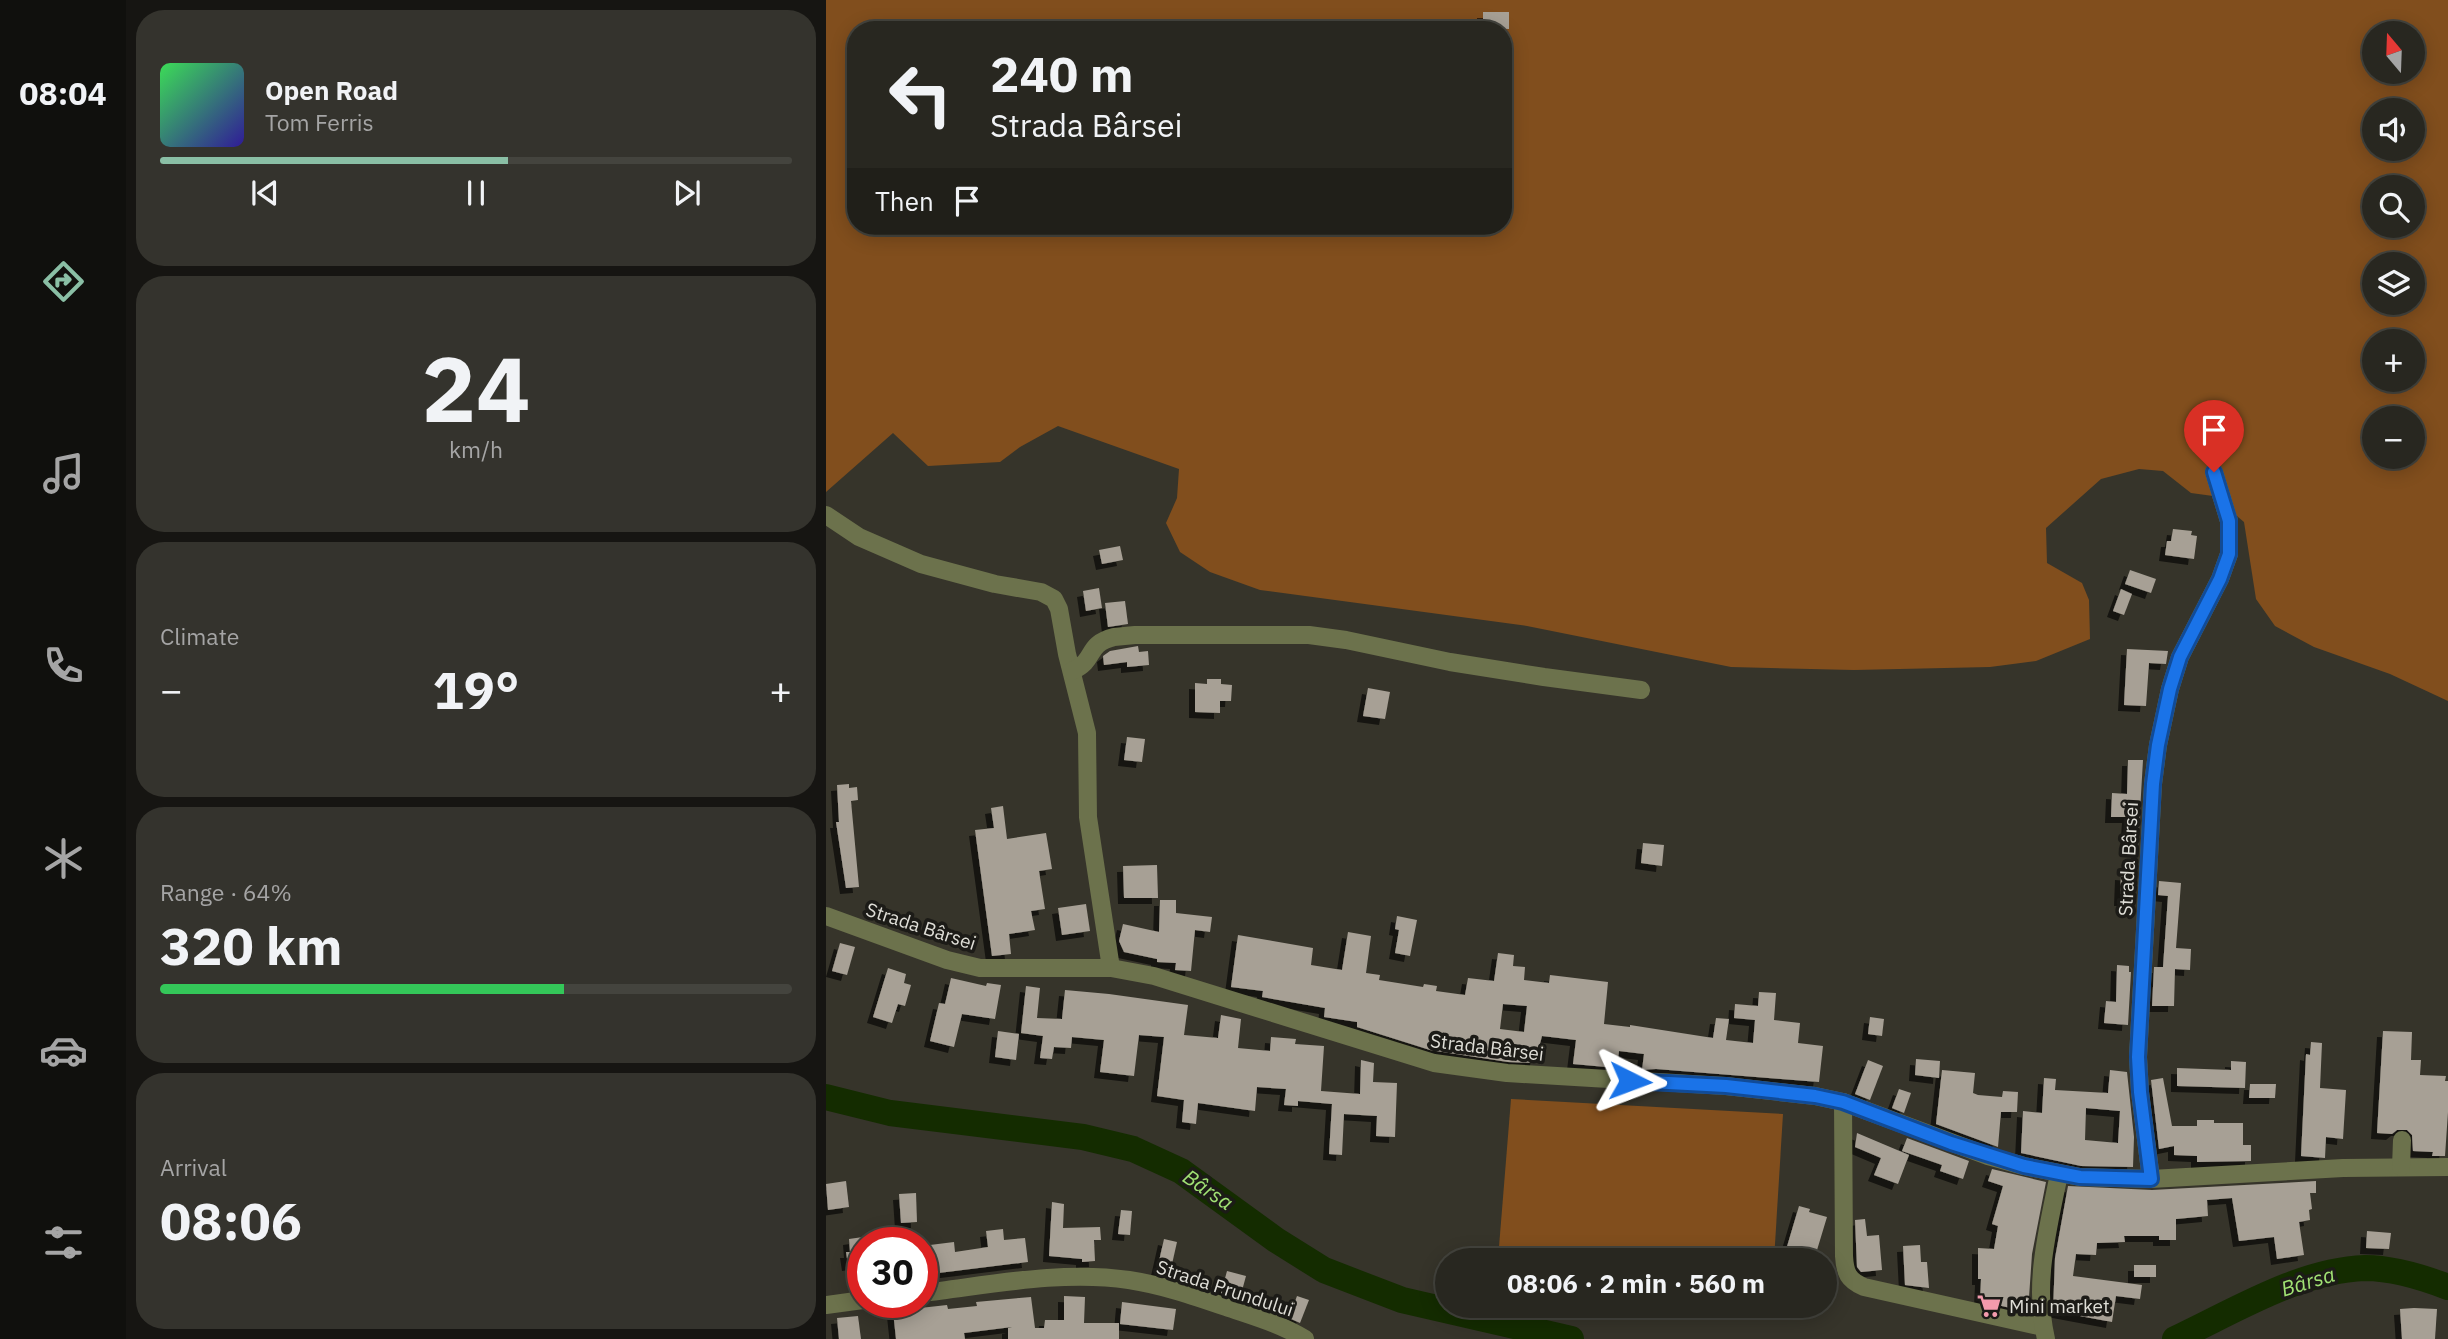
<!DOCTYPE html>
<meta charset="utf-8">
<style>
body{margin:0;font-family:"IBM Plex Sans",sans-serif;background:#34332d;color:#f1f3f6;height:100vh;display:flex;flex-direction:column;font-size:26px;white-space:nowrap}
*{box-sizing:border-box;margin:0}
p{font-size:23px;color:#a5a5a5}
.icon{flex:none;width:38px;height:38px;fill:none;stroke:currentColor;stroke-width:2;stroke-linecap:round;stroke-linejoin:round}
.map{position:relative;flex:1;overflow:hidden}
.side{display:flex;flex-direction:column;gap:10px;padding:10px;background:#161512;width:700px}
.side>*{flex:none}
.top-card{position:absolute;left:21px;top:21px;width:665px;height:214px;border-radius:28px;box-shadow:0 4px 18px #0003,0 0 0 2px #44443e;background:#282720;color:#f1f3f6;overflow:hidden}
.needle{width:46px;rotate:341deg}
.controls{position:absolute;left:1536px;top:21px;display:grid;gap:14px}
.controls a{display:grid;place-items:center;width:63px;height:63px;border-radius:50%;background:#282720;box-shadow:0 4px 18px #0003,0 0 0 2px #44443e;font-size:35px}
.speed{position:absolute;left:21px;top:1227px;display:flex;gap:14px;font-size:35px;font-weight:700;text-align:center}
.speed>*{display:grid;place-content:center;width:91px;height:91px;border-radius:50%;background:#282720;box-shadow:0 4px 18px #0003,0 0 0 2px #44443e;line-height:1}
.speed .limit{border:10px solid #d22;background:#fff;color:#111}
.pin{position:absolute;display:grid;place-items:center;width:60px;height:60px;color:#fff;margin:-72px -30px;border-radius:50% 50% 50% 0;rotate:-45deg;box-shadow:0 0 7px #0007}
.pin .icon{rotate:45deg}
.me{position:absolute;width:77px;margin:-38px;rotate:93deg;stroke-linejoin:round;filter:drop-shadow(0 0 5px #0008)}
.turn{display:flex;align-items:center;gap:24px;height:147px;padding:0 28px;font-size:32px}
.turn .icon{width:91px;height:91px;stroke-width:2.5}
.turn b{display:block;font-size:49px;line-height:60px}
.then{display:flex;align-items:center;height:66px;padding:0 28px;background:#0003;gap:14px;font-size:26px}
.big{font-size:52px;font-weight:800;line-height:1.1}
.side .widget{flex:1;display:flex;flex-direction:column;justify-content:center;gap:10px;min-width:0;padding:0 24px;border-radius:28px;background:#34332d}
.side .dial{align-items:center;gap:0}
.dial b{font-size:91px;line-height:1}
.song{display:flex;align-items:center;gap:21px}
.cover{width:84px;height:84px;border-radius:10px;background:linear-gradient(135deg,hsl(130 70% 55%),hsl(250 70% 35%))}
.played{height:7px;border-radius:4px;background:linear-gradient(90deg,#8abfa5 55%,#44443e 55%)}
.keys{display:flex;justify-content:space-around;direction:ltr}
.heat{display:flex;justify-content:space-between;align-items:center;font-size:38px;direction:ltr}
.charge{height:10px;border-radius:5px;background:linear-gradient(90deg,#34c759 64%,#44443e 0)}
.trip{position:absolute;left:609px;top:1248px;width:402px;height:70px;border-radius:35px;background:#282720;box-shadow:0 4px 18px #0003,0 0 0 2px #44443e;font-weight:800;line-height:70px;text-align:center}
main{display:flex;flex:1;min-height:0}
.menu{display:flex;flex-direction:column;width:126px;justify-content:space-around;align-items:center;background:#10100d;color:#a5a5a5}
.menu .icon{width:49px;height:49px}
.menu .active{color:#8abfa5}
.menu b{font-size:32px;color:#f1f3f6}
.map>svg:first-child{display:block}
.green{fill:#814e1d;fill-rule:evenodd}
.lines{fill:none;stroke-linecap:round;stroke-linejoin:round}
.river{stroke:#142c00;stroke-width:26}
.building{fill:#a7a095;fill-rule:evenodd;filter:url(#shadow)}
.minor{stroke:#6c724c;stroke-width:18}
.route-casing{stroke:#114b97;stroke-width:18}
.route{stroke:#1a73e8;stroke-width:12}
.labels{text-anchor:middle;stroke-width:7;stroke-linejoin:round;paint-order:stroke}
.street-label{font-size:19px;fill:#dfded7;stroke:#1c1b17}
.poi-label{font-size:19px;fill:#dfded7;stroke:#1c1b17;text-anchor:start}
.water-label{font-size:21px;font-style:italic;fill:#a1e274;stroke:#1c1b17}
</style>
<main>
<nav class="menu">
<b>08:04</b>
<svg class="icon active" aria-label="directions" viewBox="0 0 24 24"><path d="M12 3l9 9-9 9-9-9zM9 14v-3h6M13 9l2 2-2 2"/></svg>
<svg class="icon" aria-label="music" viewBox="0 0 24 24"><path d="M9 18V5l10-2v13"/><circle cx="6" cy="18" r="3"/><circle cx="16" cy="16" r="3"/></svg>
<svg class="icon" aria-label="phone" viewBox="0 0 24 24"><path d="M5 4h4l2 5-3 2q2 4 5 5l2-3 5 2v4C11 20 4 13 5 4z"/></svg>
<svg class="icon" aria-label="climate" viewBox="0 0 24 24"><path d="M12 3v18M4 7l16 10M4 17L20 7"/></svg>
<svg class="icon" aria-label="car" viewBox="0 0 24 24"><path d="M5 17H2v-5l4-1 3-4h7l3 4 3 1v5h-3M9 17h6M6 11h13"/><circle cx="7" cy="17" r="2"/><circle cx="17" cy="17" r="2"/></svg>
<svg class="icon" aria-label="filters" viewBox="0 0 24 24"><path d="M4 7h16M4 17h16"/><circle cx="9" cy="7" r="2"/><circle cx="15" cy="17" r="2"/></svg>
</nav>
<section class="side">
<div class="widget">
<div class="song"><i class="cover"></i><div><b>Open Road</b><p>Tom Ferris</p></div></div>
<div class="played"></div>
<div class="keys"><svg class="icon" aria-label="previous" viewBox="0 0 24 24"><path d="M18 5L8 12l10 7zM5 5v14"/></svg><svg class="icon" aria-label="pause" viewBox="0 0 24 24"><path d="M8 5v14M16 5v14"/></svg><svg class="icon" aria-label="next" viewBox="0 0 24 24"><path d="M6 5l10 7-10 7zM19 5v14"/></svg></div>
</div>
<div class="widget dial"><b>24</b><p>km/h</p></div>
<div class="widget"><p>Climate</p>
<div class="heat"><a>−</a><b class="big">19°</b><a>+</a></div>
</div>
<div class="widget"><p>Range · 64%</p><b class="big">320 km</b><div class="charge"></div></div>
<div class="widget"><p>Arrival</p><b class="big">08:06</b></div>
</section>
<div class="map">
<svg width="1622" height="1339" viewBox="0 0 1622 1339">
<defs>
<filter id="shadow"><feDropShadow dx="-6" dy="6" stdDeviation="0" flood-color="#0009"/></filter>
</defs>
<rect width="100%" height="100%" fill="#36342a"/>
<g class="green">
<path d="M0 0H1622V701L1564 674 1488 647 1449 626 1430 599 1418 522 1387 496 1365 493 1337 471 1313 469 1275 479 1220 528 1221 563 1256 583 1263 600 1264 639 1210 661 1164 667 1028 670 905 667 701 626 434 590 384 572 354 552 340 523 351 498 353 469 232 426 194 447 174 462 102 466 67 433 0 492ZM30 30H677V226H30ZM1549 33H1587V72H1549ZM1549 110H1587V149H1549ZM1549 187H1587V226H1549ZM1549 264H1587V303H1549ZM1549 341H1587V380H1549ZM1549 418H1587V457H1549Z"/>
<polygon points="685,1099 957,1114 948,1260 672,1259"/>
</g>
<g class="lines">
<g class="river">
<polyline points="0,1097 64,1113 257,1137 307,1149 355,1171 450,1240 498,1270 576,1300 745,1339"/>
<path d="M1349 1339C1407 1312 1474 1270 1539 1268 1567 1268 1596 1277 1622 1287"/>
</g>
</g>
<g class="building">
<polygon points="657,12 683,12 683,29 657,28"/>
<polygon points="1347,529 1366,531 1365,535 1371,536 1368,559 1339,555 1341,541 1345,541"/>
<polygon points="294,546 297,560 276,564 273,550"/>
<polygon points="1304,570 1330,579 1325,593 1299,584"/>
<polygon points="273,588 276,608 260,611 257,591"/>
<polygon points="1295,589 1306,594 1298,615 1287,611"/>
<polygon points="299,601 302,624 282,627 279,603"/>
<polygon points="312,646 313,652 322,651 323,665 301,667 301,662 278,665 277,656 284,651"/>
<polygon points="1301,649 1342,651 1340,664 1323,663 1320,706 1298,705"/>
<polygon points="381,679 395,679 395,684 406,685 405,701 394,701 394,713 369,712 369,683 381,684"/>
<polygon points="542,688 564,692 559,719 537,716"/>
<polygon points="301,737 319,739 316,762 298,760"/>
<polygon points="1302,760 1317,760 1312,846 1300,845 1302,817 1285,817 1286,793 1301,794"/>
<polygon points="23,784 23,788 31,787 32,800 25,801 33,887 20,888 10,822 13,822 11,785"/>
<polygon points="177,806 181,839 220,833 226,869 213,871 219,909 205,911 209,930 183,934 185,954 166,956 149,830 168,828 165,808"/>
<polygon points="817,843 838,845 836,866 815,863"/>
<polygon points="331,865 332,898 298,898 297,866"/>
<polygon points="1295,874 1307,875 1306,900 1294,900"/>
<polygon points="1333,881 1355,883 1350,948 1365,949 1364,970 1349,969 1348,1006 1326,1006 1328,967 1337,967 1342,896 1332,895"/>
<polygon points="334,900 350,900 350,913 386,917 384,932 369,930 365,971 349,970 350,963 331,962 331,959 298,952 293,941 297,924 333,932"/>
<polygon points="260,904 264,931 236,935 232,908"/>
<polygon points="571,916 591,920 584,956 569,953 573,930 569,929"/>
<path d="M522 932 545 936 540 973 554 975 553 980 597 987 598 984 611 986 610 991 639 995 642 978 668 981 672 953 688 955 687 966 699 967 698 980 723 983 724 975 782 982 778 1024 804 1027V1025L887 1038 890 1018 903 1019 900 1040 927 1043 929 1020 908 1018 909 1004 932 1006 933 992 950 993 948 1020 974 1023 972 1043 997 1046 993 1082 830 1069 816 1070 818 1054 793 1051 791 1068 747 1064 750 1040 716 1036 709 1063 682 1062 604 1050 531 1027V1022L498 1017 499 1008 436 997 437 991 405 987 412 935 487 948 485 965 516 970ZM677 1004 701 1006 698 1032 674 1029Z"/>
<polygon points="14,943 29,947 21,975 6,971"/>
<polygon points="1291,965 1303,966 1303,972 1305,972 1302,1025 1278,1023 1280,1001 1290,1002"/>
<polygon points="62,968 80,974 78,983 85,985 79,1006 72,1004 66,1023 47,1017"/>
<polygon points="125,978 160,986 161,983 175,985 169,1019 136,1014 128,1047 104,1041 113,1003 119,1004"/>
<polygon points="200,986 214,988 211,1018 236,1019 239,990 283,994 362,1005 358,1035 392,1038 395,1015 415,1019 412,1048 444,1051 445,1037 470,1039 469,1044 498,1046 495,1091 534,1094 535,1060 548,1063 547,1082 571,1083 569,1137 550,1136 551,1116 518,1114 516,1155 503,1154 506,1104 472,1101 472,1106 458,1105 460,1089 431,1087 429,1111 372,1103 370,1124 356,1122 358,1100 331,1096 338,1037 313,1035 308,1076 274,1072 278,1040 246,1037 245,1048 228,1047 226,1059 214,1058 217,1036 195,1033"/>
<polygon points="1044,1017 1058,1019 1056,1036 1042,1034"/>
<polygon points="172,1031 193,1034 190,1060 169,1057"/>
<polygon points="1557,1031 1586,1032 1585,1060 1595,1060 1594,1075 1620,1076 1619,1081 1622,1081 1622,1112 1619,1156 1606,1156 1607,1152 1587,1151 1586,1135 1581,1130 1571,1130 1566,1134 1551,1133"/>
<polygon points="1485,1042 1496,1043 1494,1088 1520,1090 1517,1139 1500,1137 1499,1158 1475,1156 1480,1054 1484,1055"/>
<polygon points="1090,1059 1114,1061 1113,1078 1089,1075"/>
<polygon points="1042,1060 1057,1066 1044,1100 1029,1094"/>
<polygon points="1405,1061 1420,1062 1419,1088 1351,1086 1351,1068 1405,1070"/>
<polygon points="1116,1070 1149,1073 1147,1093 1152,1095 1176,1097 1177,1091 1192,1092 1191,1112 1175,1112 1172,1147 1110,1124"/>
<path d="M1284 1070 1301 1072 1308 1137 1307 1167 1255 1166 1195 1153 1197 1111 1216 1113 1218 1078 1230 1079 1229 1090 1282 1093ZM1260 1108 1294 1111 1292 1143 1259 1140Z"/>
<polygon points="1337,1078 1346,1126 1371,1126 1371,1120 1388,1120 1388,1123 1417,1123 1417,1145 1425,1145 1425,1161 1371,1162 1371,1156 1348,1155 1348,1146 1333,1149 1325,1080"/>
<polygon points="1424,1084 1450,1084 1449,1098 1423,1098"/>
<polygon points="1073,1089 1085,1093 1078,1113 1066,1108"/>
<polygon points="1031,1133 1083,1155 1072,1184 1048,1175 1055,1158 1029,1147"/>
<polygon points="1081,1138 1143,1161 1137,1179 1114,1171 1116,1165 1076,1151"/>
<polygon points="1166,1169 1220,1182 1206,1254 1202,1312 1154,1301 1155,1279 1152,1279 1152,1248 1168,1249 1172,1226 1166,1224 1177,1186 1162,1181"/>
<polygon points="20,1181 23,1207 2,1210 0,1184"/>
<polygon points="1490,1181 1490,1193 1484,1193 1486,1209 1483,1210 1484,1220 1473,1222 1478,1255 1451,1259 1448,1237 1413,1241 1406,1198 1381,1200 1382,1216 1350,1219 1350,1240 1333,1240 1333,1236 1298,1236 1299,1242 1271,1243 1270,1255 1250,1254 1247,1276 1316,1285 1314,1299 1290,1296 1286,1322 1227,1311 1229,1258 1242,1186 1326,1190"/>
<polygon points="90,1193 91,1222 75,1223 73,1194"/>
<polygon points="226,1202 238,1204 237,1228 274,1227 275,1240 268,1240 269,1261 256,1262 256,1259 223,1256"/>
<polygon points="973,1206 984,1209 983,1212 1001,1217 988,1260 957,1260"/>
<polygon points="295,1210 306,1211 304,1235 292,1234"/>
<polygon points="1039,1219 1041,1236 1053,1235 1056,1270 1035,1272 1031,1267 1029,1220"/>
<polygon points="177,1229 178,1240 199,1238 202,1262 96,1275 96,1246 128,1242 129,1252 162,1247 160,1231"/>
<polygon points="1541,1231 1565,1233 1563,1249 1540,1248"/>
<polygon points="37,1237 37,1263 22,1265 20,1252 24,1252 23,1239"/>
<polygon points="338,1239 351,1242 344,1273 331,1270"/>
<polygon points="1094,1245 1095,1262 1101,1262 1103,1288 1079,1285 1077,1246"/>
<rect x="1308" y="1265" width="22" height="12"/>
<polygon points="401,1271 420,1276 414,1298 395,1293"/>
<polygon points="238,1296 259,1297 258,1323 293,1323 293,1339 182,1339 182,1328 186,1327 138,1333 139,1339 70,1339 67,1311 121,1305 122,1309 151,1306 150,1302 205,1297 209,1328 218,1328 219,1320 238,1320"/>
<polygon points="471,1296 483,1300 474,1323 463,1318"/>
<polygon points="296,1302 350,1309 347,1330 294,1324"/>
<polygon points="1588,1308 1611,1309 1609,1339 1576,1339 1574,1309"/>
<polygon points="32,1316 35,1339 13,1339 11,1318"/>
</g>
<g class="lines">
<g class="minor">
<polyline points="0,515 33,537 95,564 169,584 215,592 228,599 233,609 241,654 261,733 262,817 285,968"/>
<path d="M246 671C272 659 258 645 288 637L309 635H483L520 640 624 662 718 677 815 690"/>
<polyline points="0,916 121,960 154,968 285,968 328,976 608,1063 681,1073 900,1086 989,1096 1017,1102 1162,1156 1198,1166 1254,1177 1325,1179 1517,1168 1622,1167"/>
<path d="M1017 1102 1018 1256C1019 1273 1022 1280 1038 1287L1217 1327"/>
<polyline points="1575,1167 1576,1140"/>
<polyline points="1325,1179 1314,1092 1312,1057 1327,784 1332,745 1344,689 1354,657 1394,579 1403,554 1403,521 1388,472"/>
<path d="M96 1293C164 1285 235 1270 303 1280 336 1285 368 1296 400 1307 426 1316 455 1324 479 1339"/>
<polyline points="0,1305 37,1300"/>
<path d="M1220 1339C1207 1283 1222 1229 1233 1174"/>
</g>
</g>
<g class="lines">
<g class="route-casing">
<polyline id="route" points="804,1081 900,1086 989,1096 1017,1102 1125,1143 1198,1166 1254,1177 1325,1179 1314,1092 1312,1057 1327,784 1332,745 1344,689 1354,657 1394,579 1403,554 1403,521 1388,472"/>
</g>
<use href="#route" class="route"/>
</g>
<defs>
<g id="supermarket-bare" transform="scale(1.89)"><path d="M-6-5.5h2.5l.6 2H6L4.5 2H-2.5L-4.4-4H-6ZM-1.5 3.2a1.3 1.3 0 1 0 .1 0ZM3 3.2a1.3 1.3 0 1 0 .1 0Z" fill="#f39aac" stroke="#1c1b17" stroke-width="2.5" paint-order="stroke"/></g>
</defs>
<g fill-rule="evenodd">
<use href="#supermarket-bare" x="1163" y="1306"/>
</g>
<g class="labels">
<g class="street-label">
<text transform="translate(1302 859) rotate(-87)" y="7">Strada Bârsei</text>
<text transform="translate(95 926) rotate(18)" y="7">Strada Bârsei</text>
<text transform="translate(661 1047) rotate(7)" y="7">Strada Bârsei</text>
<text transform="translate(399 1288) rotate(18)" y="7">Strada Prundului</text>
</g>
<g class="poi-label">
<text x="1183" y="1313">Mini market</text>
</g>
<g class="water-label">
<text transform="translate(382 1190) rotate(34)" y="7">Bârsa</text>
<text transform="translate(1482 1282) rotate(-17)" y="7">Bârsa</text>
</g>
</g>
</svg>
<div class="controls">
<a><svg class="needle" viewBox="-14 -14 28 28"><path d="M0-13l5 13h-10z" fill="#e53935"/><path d="M0 13l5-13h-10z" fill="#a5a5a5"/></svg></a>
<a><svg class="icon" aria-label="sound" viewBox="0 0 24 24"><path d="M4 9h4l5-4v14l-5-4H4zM17 9q2 3 0 6"/></svg></a>
<a><svg class="icon" aria-label="search" viewBox="0 0 24 24"><circle cx="10" cy="10" r="6"/><path d="M15 15l6 6"/></svg></a>
<a><svg class="icon" aria-label="layers" viewBox="0 0 24 24"><path d="M12 4l9 5-9 5-9-5zM3 14l9 5 9-5"/></svg></a>
<a>+</a>
<a>−</a>
</div>
<div class="speed"><div class="limit">30</div></div>
<div class="pin" style="left:1388px;top:472px;background:#d93025"><svg class="icon" aria-label="arrive" viewBox="0 0 24 24"><path d="M6 21V4h12l-3 4 3 4H6"/></svg></div>
<svg class="me" style="left:804px;top:1081px" viewBox="-20 -20 40 40"><path d="M0-17L14 15 0 8-14 15z" fill="#1a73e8" stroke="#fff" stroke-width="4"/></svg>
<div class="trip">08:06 · 2 min · 560 m</div>
<div class="top-card">
<div class="turn"><svg class="icon" aria-label="left" viewBox="0 0 24 24"><path d="M17 20v-9H6M10 6l-5 5 5 5"/></svg><div><b>240 m</b>Strada Bârsei</div></div>
<div class="then">Then<svg class="icon" aria-label="arrive" viewBox="0 0 24 24"><path d="M6 21V4h12l-3 4 3 4H6"/></svg></div>
</div>
</div>
</main>
